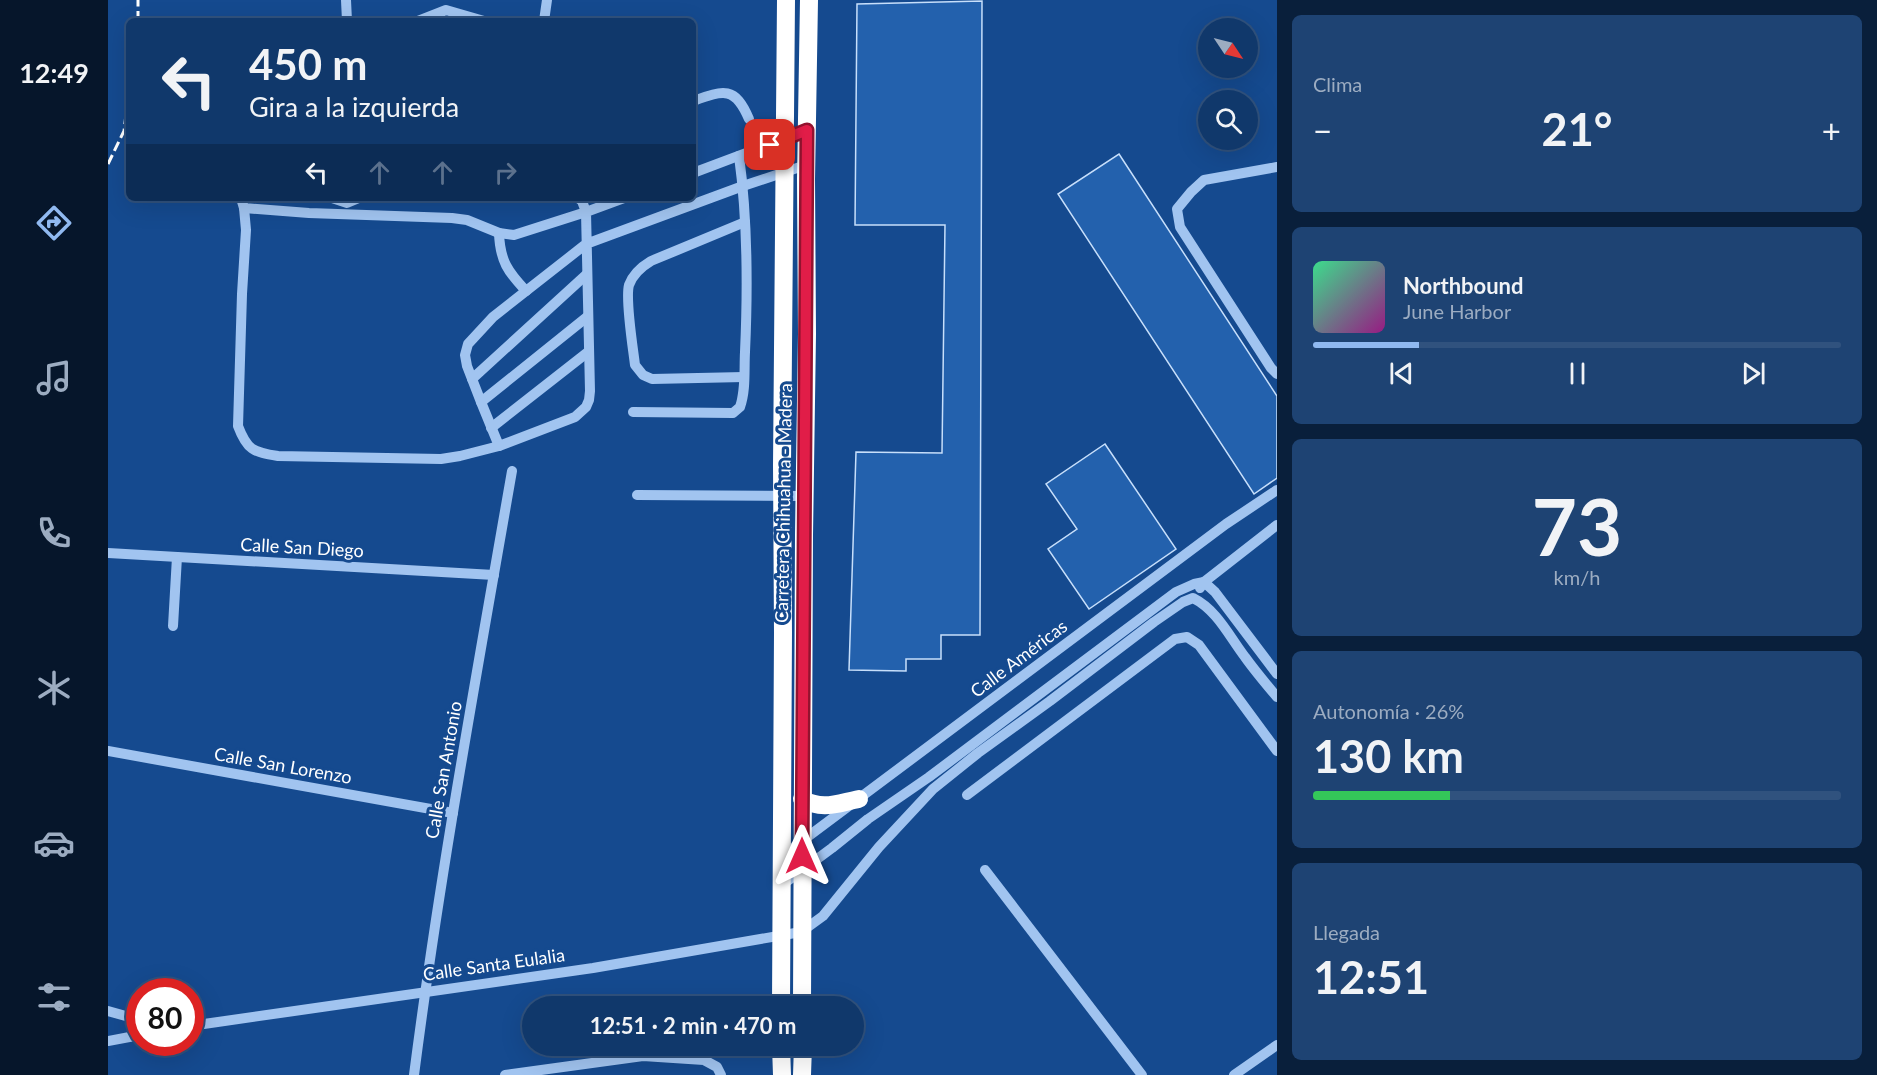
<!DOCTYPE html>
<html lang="es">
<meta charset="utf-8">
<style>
body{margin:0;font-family:Lato,sans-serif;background:#1e4373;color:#f1f3f6;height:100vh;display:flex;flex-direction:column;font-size:22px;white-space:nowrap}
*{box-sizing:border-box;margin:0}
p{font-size:20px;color:#9cacc1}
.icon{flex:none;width:33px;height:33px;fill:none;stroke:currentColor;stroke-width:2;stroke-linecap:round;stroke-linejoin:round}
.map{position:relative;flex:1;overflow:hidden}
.panel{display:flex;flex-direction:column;gap:15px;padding:15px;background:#091f3b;width:600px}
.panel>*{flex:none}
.banner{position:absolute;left:18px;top:18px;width:570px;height:183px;border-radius:9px;box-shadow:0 6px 24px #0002,0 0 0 2px #30527e;background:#10386b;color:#f1f3f6;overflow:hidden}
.needle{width:39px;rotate:125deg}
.buttons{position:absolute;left:1090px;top:18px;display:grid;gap:12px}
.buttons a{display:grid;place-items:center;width:60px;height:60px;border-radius:50%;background:#10386b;box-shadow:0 6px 24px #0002,0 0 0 2px #30527e;font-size:30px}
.speed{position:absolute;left:18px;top:978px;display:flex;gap:12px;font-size:30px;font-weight:700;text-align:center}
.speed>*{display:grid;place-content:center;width:78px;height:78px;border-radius:50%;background:#10386b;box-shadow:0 6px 24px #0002,0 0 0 2px #30527e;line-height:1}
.speed .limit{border:9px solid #d22;background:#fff;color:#111}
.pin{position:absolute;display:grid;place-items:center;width:51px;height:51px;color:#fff;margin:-26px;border-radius:12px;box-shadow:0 3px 9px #0006}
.me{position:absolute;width:66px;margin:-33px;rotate:0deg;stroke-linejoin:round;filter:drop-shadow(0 0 4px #0008)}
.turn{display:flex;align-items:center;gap:21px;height:126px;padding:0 24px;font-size:27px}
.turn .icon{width:78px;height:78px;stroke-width:2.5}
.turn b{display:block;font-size:42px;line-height:51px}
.lanes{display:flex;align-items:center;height:57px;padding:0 24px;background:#0003;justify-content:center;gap:30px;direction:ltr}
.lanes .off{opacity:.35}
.big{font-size:45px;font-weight:700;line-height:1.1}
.panel .widget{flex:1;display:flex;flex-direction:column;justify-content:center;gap:9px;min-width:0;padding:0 21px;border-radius:9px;background:#1e4373}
.panel .dial{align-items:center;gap:0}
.dial b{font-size:78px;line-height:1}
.song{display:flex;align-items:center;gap:18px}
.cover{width:72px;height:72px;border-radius:9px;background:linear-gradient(135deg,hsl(150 70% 55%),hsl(310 70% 35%))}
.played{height:6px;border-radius:3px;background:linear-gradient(90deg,#90b9f0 20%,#30527e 20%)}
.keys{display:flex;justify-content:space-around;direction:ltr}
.heat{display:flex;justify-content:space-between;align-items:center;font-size:33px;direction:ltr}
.charge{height:9px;border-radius:4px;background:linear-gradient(90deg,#34c759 26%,#30527e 0)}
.trip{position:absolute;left:414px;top:996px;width:342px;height:60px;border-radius:30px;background:#10386b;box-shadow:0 6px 24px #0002,0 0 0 2px #30527e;font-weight:700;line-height:60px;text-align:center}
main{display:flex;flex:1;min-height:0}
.menu{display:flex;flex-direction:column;width:108px;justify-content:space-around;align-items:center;background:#06162b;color:#9cacc1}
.menu .icon{width:42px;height:42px}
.menu .selected{color:#90b9f0}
.menu b{font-size:27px;color:#f1f3f6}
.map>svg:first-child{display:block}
.building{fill:#2361ad;stroke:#c7dffb;stroke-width:1.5}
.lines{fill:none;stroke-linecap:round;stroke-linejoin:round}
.minor{stroke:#a1c4f0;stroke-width:10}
.highway{stroke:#fff;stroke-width:18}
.rail{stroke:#fff;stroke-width:3;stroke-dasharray:10 4.5;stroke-linecap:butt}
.route-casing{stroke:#92132f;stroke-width:15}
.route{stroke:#e11d48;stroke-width:10}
.labels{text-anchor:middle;stroke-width:6;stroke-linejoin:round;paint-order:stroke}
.street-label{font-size:18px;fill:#fff;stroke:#154a8f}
</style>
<main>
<nav class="menu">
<b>12:49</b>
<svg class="icon selected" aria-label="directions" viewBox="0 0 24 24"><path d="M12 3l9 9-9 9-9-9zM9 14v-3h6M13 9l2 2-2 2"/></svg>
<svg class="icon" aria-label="music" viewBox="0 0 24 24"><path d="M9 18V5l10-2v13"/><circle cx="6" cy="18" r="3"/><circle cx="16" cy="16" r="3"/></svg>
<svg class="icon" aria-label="phone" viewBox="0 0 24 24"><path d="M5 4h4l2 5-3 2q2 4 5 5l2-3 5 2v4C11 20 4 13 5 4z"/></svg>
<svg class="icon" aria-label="climate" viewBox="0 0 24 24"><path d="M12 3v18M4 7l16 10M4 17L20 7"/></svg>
<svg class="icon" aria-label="car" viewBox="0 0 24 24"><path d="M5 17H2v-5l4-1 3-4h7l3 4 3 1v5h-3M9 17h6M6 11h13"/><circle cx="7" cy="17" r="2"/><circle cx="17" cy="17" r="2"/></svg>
<svg class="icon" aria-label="filters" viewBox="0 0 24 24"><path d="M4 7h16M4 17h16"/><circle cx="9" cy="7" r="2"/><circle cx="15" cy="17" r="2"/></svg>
</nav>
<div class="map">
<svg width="1169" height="1075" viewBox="0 0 1169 1075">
<rect width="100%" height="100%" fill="#154a8f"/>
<g class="building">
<polygon points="874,1 872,635 833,635 833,659 798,659 798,671 741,670 748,452 834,453 837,225 747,225 749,4"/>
<polygon points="1011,154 1169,396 1169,478 1146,494 950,194"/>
<polygon points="997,444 1068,549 981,609 940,549 969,529 938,484"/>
</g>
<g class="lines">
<g class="minor">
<polyline points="238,0 239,21"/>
<polyline points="310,21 338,10 376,21"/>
<polyline points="436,21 439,0"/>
<path d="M585 101C616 90 627 86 641 119"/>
<polyline points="1169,167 1096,180 1083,192 1069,209 1072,227 1163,368 1169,374"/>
<polyline points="585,173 699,130"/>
<polyline points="133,198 136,208 201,213 344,218 359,220 391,233 406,235 478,212 474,201 470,198"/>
<polyline points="224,198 239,203 251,198"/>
<polyline points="516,198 478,212 482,391 481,400 478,407 467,417 391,446 373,402 359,366 357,355 360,344 385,317 478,244 635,186 698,165"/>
<path d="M136 208 138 230 134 294 130 426C139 450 145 452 170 456L333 459 352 456 391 446"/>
<path d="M391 233C392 261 400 272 418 291"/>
<path d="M636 377 544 379 535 375 527 365C525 348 517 299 521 285 525 274 533 267 543 261L637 222"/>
<polyline points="364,379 479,274"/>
<polyline points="373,402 479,317"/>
<path d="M525 412 625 413 632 407C638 390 636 370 637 352 640 286 640 222 631 156"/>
<polyline points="383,428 480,352"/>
<polyline points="529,495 697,496"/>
<polyline points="0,553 386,575"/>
<polyline points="1092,588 1096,582 1169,525"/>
<polyline points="65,626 69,557"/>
<polyline points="0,751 345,813"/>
<polyline points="859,795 1067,639 1079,637 1091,645 1169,751"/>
<polyline points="674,856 1118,524 1169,490"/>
<polyline points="877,870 1034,1075"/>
<polyline points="674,885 724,848 760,819 821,777 1068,592 1086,584 1096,582 1107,592 1169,674"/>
<polyline points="0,1011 32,1020"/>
<path d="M82 1026 485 968 693 932 715 916 771 847 825 789 870 753 942 701 1046 622 1075 602 1085 598C1109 610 1121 636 1137 657 1147 671 1158 684 1169 697"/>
<polyline points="0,1041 32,1035"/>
<path d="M306 1075C332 873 369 672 404 471"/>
<polyline points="397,1075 535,1056 596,1060 609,1067 613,1075"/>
<polyline points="1126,1075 1169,1045"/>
</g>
<g class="highway">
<path d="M694 799C715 811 730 803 751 799"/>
<polyline points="673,1006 675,632 674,465 678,0"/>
<polyline points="694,1006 696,535 699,334 698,179 701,0"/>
<polyline points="673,1046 674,1075"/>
<polyline points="694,1075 695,1046"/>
</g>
<g class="rail">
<polyline points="30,21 30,0"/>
<polyline points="0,164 16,131 21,90"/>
</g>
</g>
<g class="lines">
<g class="route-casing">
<polyline id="route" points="662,145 699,130 694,856"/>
</g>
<use href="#route" class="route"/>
</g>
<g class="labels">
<g class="street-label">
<text transform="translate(676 503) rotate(-89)" y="6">Carretera Chihuahua - Madera</text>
<text transform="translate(194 548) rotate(3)" y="6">Calle San Diego</text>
<text transform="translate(911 659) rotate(-37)" y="6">Calle Américas</text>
<text transform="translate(175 766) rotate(10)" y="6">Calle San Lorenzo</text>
<text transform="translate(336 770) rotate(-80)" y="6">Calle San Antonio</text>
<text transform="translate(386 965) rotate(-8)" y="6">Calle Santa Eulalia</text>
</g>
</g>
</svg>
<div class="buttons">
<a><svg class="needle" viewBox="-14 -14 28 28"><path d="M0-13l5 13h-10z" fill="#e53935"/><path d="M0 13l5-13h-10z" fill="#9cacc1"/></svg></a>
<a><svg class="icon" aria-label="search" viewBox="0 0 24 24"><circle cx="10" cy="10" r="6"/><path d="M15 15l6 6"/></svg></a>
</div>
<div class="speed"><div class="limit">80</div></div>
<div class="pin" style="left:662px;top:145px;background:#d93025"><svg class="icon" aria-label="arrive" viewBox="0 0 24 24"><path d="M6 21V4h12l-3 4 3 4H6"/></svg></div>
<svg class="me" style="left:694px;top:856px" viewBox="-20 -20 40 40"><path d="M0-17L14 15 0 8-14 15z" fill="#e11d48" stroke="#fff" stroke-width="4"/></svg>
<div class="trip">12:51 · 2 min · 470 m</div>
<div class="banner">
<div class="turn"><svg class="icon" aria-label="left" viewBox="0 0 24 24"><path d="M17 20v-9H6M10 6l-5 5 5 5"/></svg><div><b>450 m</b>Gira a la izquierda</div></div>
<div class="lanes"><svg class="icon" aria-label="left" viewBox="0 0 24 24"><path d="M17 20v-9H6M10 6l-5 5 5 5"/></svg><svg class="icon off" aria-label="ahead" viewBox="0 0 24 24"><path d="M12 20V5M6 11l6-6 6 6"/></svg><svg class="icon off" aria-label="ahead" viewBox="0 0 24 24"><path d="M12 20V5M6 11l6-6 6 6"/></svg><svg class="icon off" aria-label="right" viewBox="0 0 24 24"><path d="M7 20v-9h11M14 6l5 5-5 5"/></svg></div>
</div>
</div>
<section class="panel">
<div class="widget"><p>Clima</p>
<div class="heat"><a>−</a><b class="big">21°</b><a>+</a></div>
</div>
<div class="widget">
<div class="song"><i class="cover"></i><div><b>Northbound</b><p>June Harbor</p></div></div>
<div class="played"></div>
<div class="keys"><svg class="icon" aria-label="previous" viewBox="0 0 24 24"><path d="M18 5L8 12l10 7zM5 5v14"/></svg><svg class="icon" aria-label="pause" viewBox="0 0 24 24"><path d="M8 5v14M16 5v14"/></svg><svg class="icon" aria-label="next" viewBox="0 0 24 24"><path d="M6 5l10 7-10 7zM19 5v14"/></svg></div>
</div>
<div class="widget dial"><b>73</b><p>km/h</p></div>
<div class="widget"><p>Autonomía · 26%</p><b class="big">130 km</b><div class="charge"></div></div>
<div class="widget"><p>Llegada</p><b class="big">12:51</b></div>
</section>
</main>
